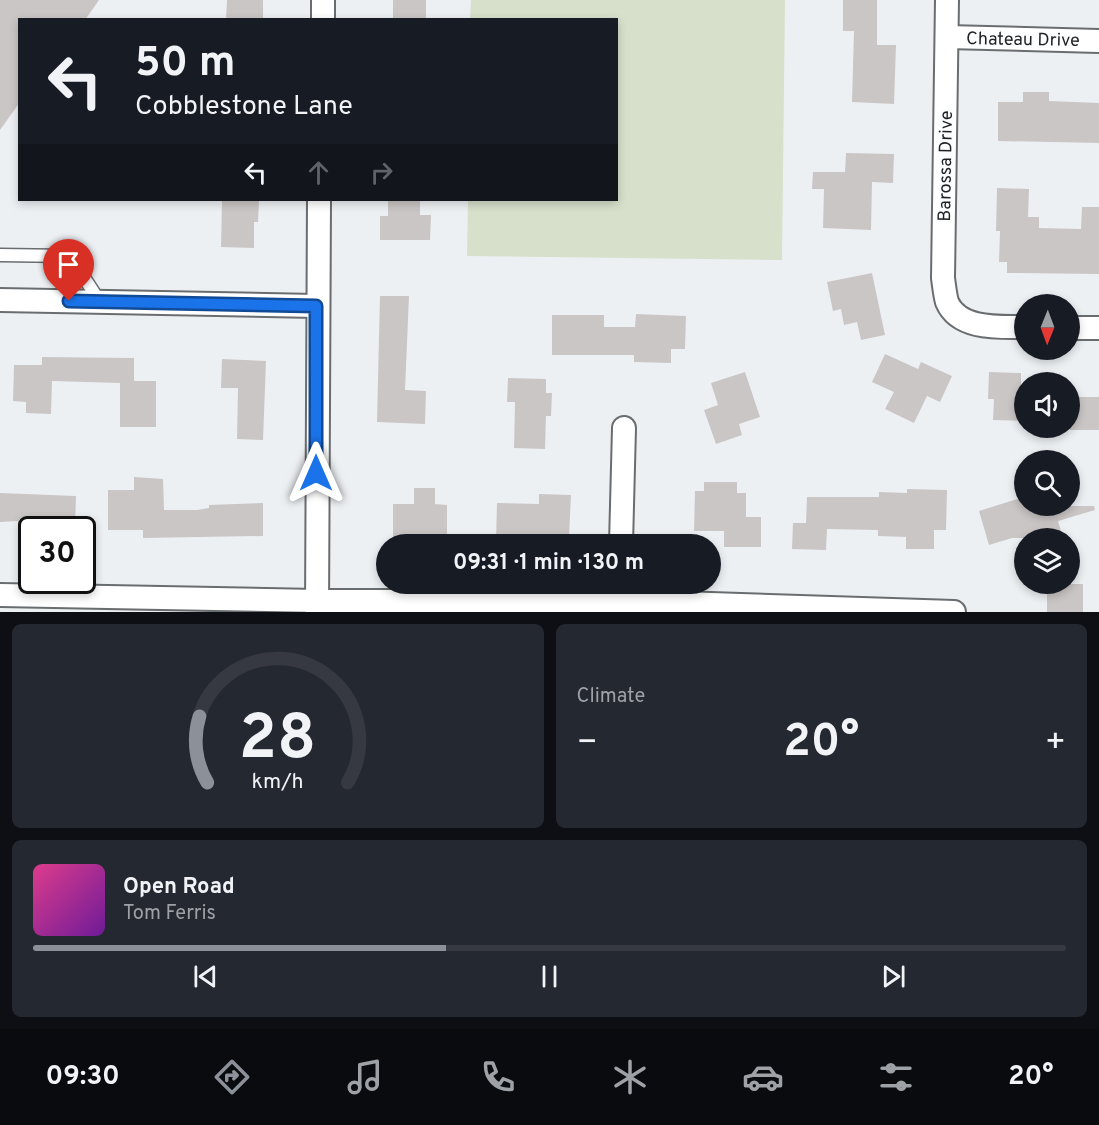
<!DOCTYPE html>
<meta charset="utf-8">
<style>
body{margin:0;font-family:Overpass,sans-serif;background:#242831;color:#f1f3f6;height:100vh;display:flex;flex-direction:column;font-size:22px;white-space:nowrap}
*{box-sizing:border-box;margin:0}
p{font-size:20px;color:#9ea1a6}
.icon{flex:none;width:33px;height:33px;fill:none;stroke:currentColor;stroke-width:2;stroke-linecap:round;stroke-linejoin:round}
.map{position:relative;height:612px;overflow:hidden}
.drawer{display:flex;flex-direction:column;gap:12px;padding:12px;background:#0d0f14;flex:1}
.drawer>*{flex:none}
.hud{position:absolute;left:18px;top:18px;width:600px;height:183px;border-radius:0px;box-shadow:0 3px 9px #0003;background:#171b24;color:#f1f3f6;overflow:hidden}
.needle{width:39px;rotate:181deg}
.tools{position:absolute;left:1014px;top:294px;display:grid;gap:12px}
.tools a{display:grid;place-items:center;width:66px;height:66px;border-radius:50%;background:#171b24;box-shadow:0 3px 9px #0003;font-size:30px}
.speed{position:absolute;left:18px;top:516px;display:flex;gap:12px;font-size:30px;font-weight:700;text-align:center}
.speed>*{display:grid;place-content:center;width:78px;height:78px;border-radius:50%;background:#171b24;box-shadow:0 3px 9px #0003;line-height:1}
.speed .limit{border:3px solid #111;border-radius:9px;background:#fff;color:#111}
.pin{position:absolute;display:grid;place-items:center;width:51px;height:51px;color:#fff;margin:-62px -26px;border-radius:50% 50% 50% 0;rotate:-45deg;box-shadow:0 0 6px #0007}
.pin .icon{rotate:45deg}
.me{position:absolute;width:66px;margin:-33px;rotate:0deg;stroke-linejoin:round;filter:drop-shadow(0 0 4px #0008)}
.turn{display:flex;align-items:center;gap:21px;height:126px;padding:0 18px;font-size:27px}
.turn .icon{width:78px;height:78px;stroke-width:2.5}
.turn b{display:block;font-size:42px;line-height:51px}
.lanes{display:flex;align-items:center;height:57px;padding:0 18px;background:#0003;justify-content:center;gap:30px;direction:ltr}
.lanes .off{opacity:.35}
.big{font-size:45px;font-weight:700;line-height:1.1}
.drawer .card{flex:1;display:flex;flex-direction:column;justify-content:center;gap:9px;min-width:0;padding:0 21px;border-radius:9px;background:#242831}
.drawer .dial{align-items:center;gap:0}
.dial svg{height:156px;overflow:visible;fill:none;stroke:#363941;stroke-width:7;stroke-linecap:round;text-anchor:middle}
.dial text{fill:#f1f3f6;stroke:none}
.song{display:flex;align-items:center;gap:18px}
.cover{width:72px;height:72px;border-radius:9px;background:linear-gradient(135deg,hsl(330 70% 55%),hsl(280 70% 35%))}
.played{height:6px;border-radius:3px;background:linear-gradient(90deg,#8c9099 40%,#363941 40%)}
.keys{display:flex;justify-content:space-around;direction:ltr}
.heat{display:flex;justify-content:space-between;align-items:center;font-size:33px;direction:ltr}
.drawer .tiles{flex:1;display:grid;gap:12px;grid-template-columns:1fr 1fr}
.card:last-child{grid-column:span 2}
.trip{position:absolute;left:376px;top:534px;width:345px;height:60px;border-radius:30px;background:#171b24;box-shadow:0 3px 9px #0003;font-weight:700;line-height:60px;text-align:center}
.menu{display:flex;height:96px;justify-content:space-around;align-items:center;background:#090b0e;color:#9ea1a6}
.menu .icon{width:42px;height:42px}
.menu .current{color:#8c9099}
.menu b{font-size:27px;color:#f1f3f6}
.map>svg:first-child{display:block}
.green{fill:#d6e0cb}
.building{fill:#cbc6c6}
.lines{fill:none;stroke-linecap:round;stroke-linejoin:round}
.lane-casing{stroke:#6a6d6f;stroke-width:15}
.street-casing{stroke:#6a6d6f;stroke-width:26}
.lane{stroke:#fff;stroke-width:12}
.street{stroke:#fff;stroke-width:22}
.route-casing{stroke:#114b97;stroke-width:15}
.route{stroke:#1a73e8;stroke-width:10}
.labels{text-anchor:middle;stroke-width:4.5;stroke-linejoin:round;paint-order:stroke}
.street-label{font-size:18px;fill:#1f2021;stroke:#fbfdff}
</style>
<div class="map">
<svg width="1099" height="612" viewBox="0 0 1099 612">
<rect width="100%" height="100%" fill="#edf0f3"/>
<polygon class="green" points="471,0 785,0 782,260 467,256 468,200 616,200 616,20 470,19"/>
<g class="building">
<polygon points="0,0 99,0 85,20 20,20 20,102 0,130"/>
<polygon points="227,0 263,0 263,20 226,20"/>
<rect x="393" y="0" width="33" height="20"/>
<polygon points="843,0 877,0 877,45 896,45 894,104 852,102 854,31 843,31"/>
<polygon points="1023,92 1049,92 1049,101 1099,103 1099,143 998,141 998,102 1023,102"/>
<polygon points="846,153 894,154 893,183 872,182 871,230 823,228 824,189 812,189 813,172 845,172"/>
<polygon points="997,188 1029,189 1028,217 1039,217 1039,228 1081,229 1082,207 1099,207 1099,274 1007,273 1007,262 999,262 1000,231 996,231"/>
<polygon points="222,200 259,200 258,222 254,222 254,248 221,247"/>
<polygon points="388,200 420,200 420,215 431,215 430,240 380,240 380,216 388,216"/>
<polygon points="872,273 885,335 861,340 857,322 844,325 841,309 833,311 827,282"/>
<polygon points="380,296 409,296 405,390 426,391 425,424 377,422"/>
<polygon points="636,314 686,316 685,349 671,349 671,363 634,362 634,355 552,355 552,315 604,315 604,327 635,327"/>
<polygon points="885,354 918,369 921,362 952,376 940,402 927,396 914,423 885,409 894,392 872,382"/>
<polygon points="42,357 134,358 134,381 156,381 156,427 120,427 120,383 52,381 51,414 26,413 26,402 13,401 14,365 42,365"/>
<polygon points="222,359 266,361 263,440 237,439 238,388 221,388"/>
<polygon points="745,372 760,417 739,424 742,435 716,444 704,410 718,405 711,383"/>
<polygon points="989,372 1021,373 1021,385 1024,386 1024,421 993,420 994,399 988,399"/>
<polygon points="508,378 546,379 546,393 552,393 551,416 546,416 545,449 514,448 515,402 507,402"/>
<rect x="1070" y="397" width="29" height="33"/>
<polygon points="134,477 163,479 164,510 197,510 209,508 209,505 263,503 263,536 143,538 143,530 108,530 108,490 134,490"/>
<polygon points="704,482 737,482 737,493 746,493 746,517 761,517 761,547 724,547 724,531 694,531 695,491 704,491"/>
<polygon points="414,488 435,488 435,504 447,505 447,542 412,542 412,537 393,537 393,504 414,504"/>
<polygon points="907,489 947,490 946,530 934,530 934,549 906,549 906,537 878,536 878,530 827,529 826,550 792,549 793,523 806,523 807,497 879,497 879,492 907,493"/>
<polygon points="0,493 76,496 75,528 18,530 18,521 0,522"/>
<polygon points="539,494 571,495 569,537 550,536 550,542 496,541 497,503 539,504"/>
<polygon points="1024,497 1024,506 1094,506 1095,510 1058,521 1063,538 1012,538 989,545 979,511"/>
<rect x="1047" y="584" width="36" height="28"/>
</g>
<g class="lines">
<g class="lane-casing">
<polyline id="lane" points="0,255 70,256 100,302"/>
</g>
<g class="street-casing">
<g id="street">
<path d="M947 0 943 278C944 285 945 295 947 302 959 330 999 327 1024 327"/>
<polyline points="323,20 323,0"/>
<polyline points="947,37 1099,41"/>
<polyline points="0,300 316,306"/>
<polyline points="1070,328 1099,328"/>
<polyline points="621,544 624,428"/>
<polyline points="0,595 317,601 619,601 954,612"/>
<polyline points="317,612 319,200"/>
</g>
</g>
<use href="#lane" class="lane"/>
<use href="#street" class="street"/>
</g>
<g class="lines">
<g class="route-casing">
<polyline id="route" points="69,301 316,306 316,473"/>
</g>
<use href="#route" class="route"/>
</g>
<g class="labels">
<g class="street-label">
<text transform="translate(1023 39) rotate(1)" y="6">Chateau Drive</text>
<text transform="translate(945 166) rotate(-89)" y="6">Barossa Drive</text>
</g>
</g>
</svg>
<div class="tools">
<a><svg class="needle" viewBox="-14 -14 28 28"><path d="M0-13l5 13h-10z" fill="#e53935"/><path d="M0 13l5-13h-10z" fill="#9ea1a6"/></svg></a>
<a><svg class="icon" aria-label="sound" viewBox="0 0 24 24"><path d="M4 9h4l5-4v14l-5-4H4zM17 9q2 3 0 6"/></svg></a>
<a><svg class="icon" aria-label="search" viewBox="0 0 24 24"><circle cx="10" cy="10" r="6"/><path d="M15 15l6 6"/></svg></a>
<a><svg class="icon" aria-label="layers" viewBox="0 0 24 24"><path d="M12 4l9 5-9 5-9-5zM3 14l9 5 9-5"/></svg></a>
</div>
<div class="speed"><div class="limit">30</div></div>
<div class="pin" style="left:69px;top:301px;background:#d93025"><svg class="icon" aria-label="arrive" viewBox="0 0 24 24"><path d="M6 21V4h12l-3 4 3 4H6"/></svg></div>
<svg class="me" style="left:316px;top:473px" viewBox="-20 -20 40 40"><path d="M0-17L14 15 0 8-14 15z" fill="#1a73e8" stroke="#fff" stroke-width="4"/></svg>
<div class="trip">09:31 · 1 min · 130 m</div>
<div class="hud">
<div class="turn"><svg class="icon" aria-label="left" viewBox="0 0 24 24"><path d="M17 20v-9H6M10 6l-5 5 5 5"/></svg><div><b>50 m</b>Cobblestone Lane</div></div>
<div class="lanes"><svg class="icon" aria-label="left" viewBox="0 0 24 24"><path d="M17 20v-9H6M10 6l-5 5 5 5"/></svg><svg class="icon off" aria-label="ahead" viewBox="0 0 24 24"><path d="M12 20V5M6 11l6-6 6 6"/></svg><svg class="icon off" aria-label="right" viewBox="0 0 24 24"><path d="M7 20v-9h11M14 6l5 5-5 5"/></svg></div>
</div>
</div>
<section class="drawer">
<div class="tiles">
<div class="card dial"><svg viewBox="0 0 100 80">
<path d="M14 69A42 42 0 1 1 86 69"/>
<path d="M14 69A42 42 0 0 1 10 35" stroke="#8c9099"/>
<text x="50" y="56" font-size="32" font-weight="700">28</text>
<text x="50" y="72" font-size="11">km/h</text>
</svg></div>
<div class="card"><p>Climate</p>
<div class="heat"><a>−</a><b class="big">20°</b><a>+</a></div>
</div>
<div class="card">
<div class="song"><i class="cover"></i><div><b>Open Road</b><p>Tom Ferris</p></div></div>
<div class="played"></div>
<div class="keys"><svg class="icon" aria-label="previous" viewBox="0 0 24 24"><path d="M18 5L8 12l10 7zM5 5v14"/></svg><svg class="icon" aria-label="pause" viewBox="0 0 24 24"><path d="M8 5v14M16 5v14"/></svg><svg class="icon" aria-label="next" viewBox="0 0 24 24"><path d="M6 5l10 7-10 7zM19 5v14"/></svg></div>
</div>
</div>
</section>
<nav class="menu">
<b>09:30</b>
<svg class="icon current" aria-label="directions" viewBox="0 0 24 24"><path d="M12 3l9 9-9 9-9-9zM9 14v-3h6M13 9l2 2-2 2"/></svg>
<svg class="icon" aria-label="music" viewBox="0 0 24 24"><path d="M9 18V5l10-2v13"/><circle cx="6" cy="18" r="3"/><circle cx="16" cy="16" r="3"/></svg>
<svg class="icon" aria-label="phone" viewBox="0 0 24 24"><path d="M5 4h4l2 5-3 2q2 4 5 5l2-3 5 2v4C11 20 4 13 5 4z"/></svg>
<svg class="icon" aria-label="climate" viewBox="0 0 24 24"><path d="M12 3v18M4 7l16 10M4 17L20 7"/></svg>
<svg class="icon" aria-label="car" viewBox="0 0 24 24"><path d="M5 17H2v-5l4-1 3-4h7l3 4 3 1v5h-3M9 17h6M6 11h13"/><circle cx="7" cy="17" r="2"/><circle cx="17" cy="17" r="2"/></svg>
<svg class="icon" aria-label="filters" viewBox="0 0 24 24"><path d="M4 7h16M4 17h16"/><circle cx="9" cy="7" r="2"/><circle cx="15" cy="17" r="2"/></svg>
<b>20°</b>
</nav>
